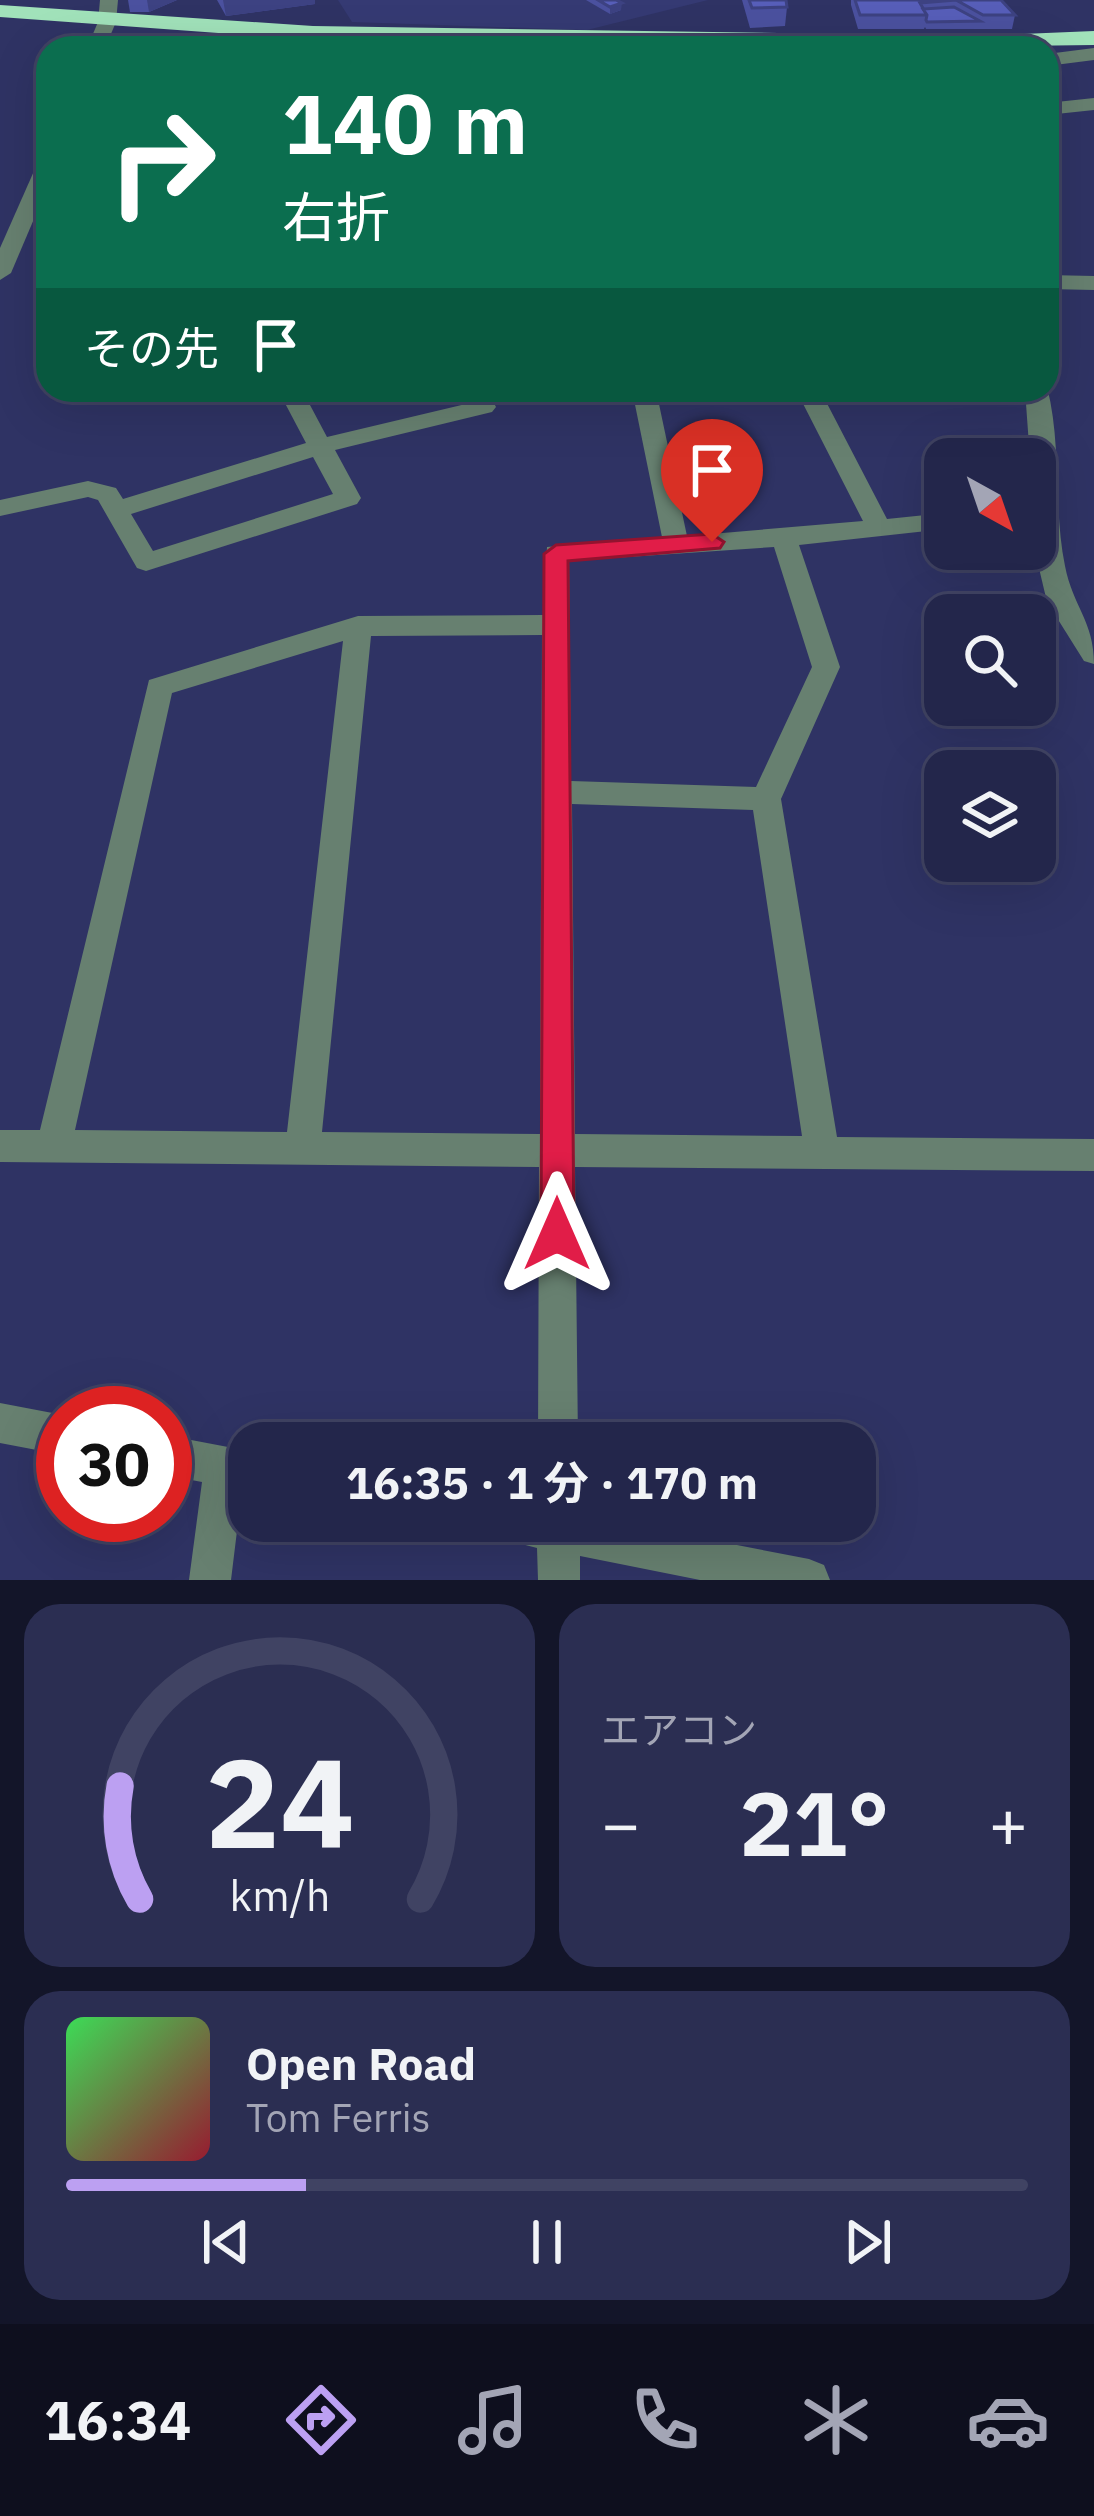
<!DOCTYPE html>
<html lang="ja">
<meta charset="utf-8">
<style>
body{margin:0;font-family:"IBM Plex Sans","Noto Sans JP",sans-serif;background:#2b2e52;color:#f1f3f6;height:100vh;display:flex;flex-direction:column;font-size:45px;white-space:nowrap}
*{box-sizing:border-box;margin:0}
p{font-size:39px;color:#a3a5b5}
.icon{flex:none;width:66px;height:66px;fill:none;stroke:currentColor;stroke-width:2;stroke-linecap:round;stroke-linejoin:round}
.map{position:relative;height:1580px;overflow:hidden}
.drawer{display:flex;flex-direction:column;gap:24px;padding:24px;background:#131529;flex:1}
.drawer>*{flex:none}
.top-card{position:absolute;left:36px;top:36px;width:1023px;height:366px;border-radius:36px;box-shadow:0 12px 48px #0002,0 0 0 3px #404363;background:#0b6e4f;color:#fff;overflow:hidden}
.needle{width:78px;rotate:140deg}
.fabs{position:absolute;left:924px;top:438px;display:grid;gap:24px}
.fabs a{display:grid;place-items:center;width:132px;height:132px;border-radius:24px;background:#23264b;box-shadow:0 12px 48px #0002,0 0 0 3px #404363;font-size:60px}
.speed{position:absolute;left:36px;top:1386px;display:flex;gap:24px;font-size:60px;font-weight:700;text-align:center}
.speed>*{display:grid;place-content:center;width:156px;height:156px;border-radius:50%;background:#23264b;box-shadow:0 12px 48px #0002,0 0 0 3px #404363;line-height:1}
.speed .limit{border:18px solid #d22;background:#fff;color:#111}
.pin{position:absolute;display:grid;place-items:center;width:102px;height:102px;color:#fff;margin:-123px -51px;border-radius:50% 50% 50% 0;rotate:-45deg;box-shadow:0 0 12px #0007}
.pin .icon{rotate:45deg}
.me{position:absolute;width:132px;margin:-66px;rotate:0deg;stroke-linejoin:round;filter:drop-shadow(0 0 9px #0008)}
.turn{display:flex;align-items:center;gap:42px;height:252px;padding:0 48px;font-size:54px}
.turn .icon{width:156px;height:156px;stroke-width:2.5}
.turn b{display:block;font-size:84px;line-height:102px}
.then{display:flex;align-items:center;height:114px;padding:0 48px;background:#0003;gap:24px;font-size:45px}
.big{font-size:90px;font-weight:700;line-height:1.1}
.drawer .tile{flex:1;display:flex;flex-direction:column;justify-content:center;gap:18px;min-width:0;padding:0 42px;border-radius:36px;background:#2b2e52}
.drawer .dial{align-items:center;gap:0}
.dial svg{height:312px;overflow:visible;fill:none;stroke:#404363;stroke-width:7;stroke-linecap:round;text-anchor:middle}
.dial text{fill:#f1f3f6;stroke:none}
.song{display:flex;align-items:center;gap:36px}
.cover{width:144px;height:144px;border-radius:18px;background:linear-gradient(135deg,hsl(130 70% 55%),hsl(350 70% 35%))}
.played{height:12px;border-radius:6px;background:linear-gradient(90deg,#bca0f2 25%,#404363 25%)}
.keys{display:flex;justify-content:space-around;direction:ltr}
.heat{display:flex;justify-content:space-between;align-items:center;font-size:66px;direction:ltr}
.drawer .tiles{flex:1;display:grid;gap:24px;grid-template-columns:1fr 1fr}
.tile:last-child{grid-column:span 2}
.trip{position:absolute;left:228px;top:1422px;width:648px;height:120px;border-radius:36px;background:#23264b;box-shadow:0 12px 48px #0002,0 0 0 3px #404363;font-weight:700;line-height:120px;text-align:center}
.menu{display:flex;height:192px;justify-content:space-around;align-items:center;background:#0e0f1e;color:#a3a5b5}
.menu .icon{width:84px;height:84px}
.menu .selected{color:#bca0f2}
.menu b{font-size:54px;color:#f1f3f6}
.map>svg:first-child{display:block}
.built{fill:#353a73}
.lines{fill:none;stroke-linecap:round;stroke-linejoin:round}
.minor{fill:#678070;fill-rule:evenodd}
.highway{fill:#a1e2ba;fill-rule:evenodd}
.wall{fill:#4b519f}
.shaded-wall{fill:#3d4282}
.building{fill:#575eb9;stroke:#3d4282;stroke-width:3}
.route{fill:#e11d48;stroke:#92132f;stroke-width:3}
</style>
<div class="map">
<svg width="1094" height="1580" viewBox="0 0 1094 1580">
<rect width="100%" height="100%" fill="#2f3364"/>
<polygon class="built" points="338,0 708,0 587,30 352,22"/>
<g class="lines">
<g class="minor">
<polygon points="100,0 118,0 116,22 105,48 87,48 98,22"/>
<polygon points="1094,48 1094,60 1047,66 1047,54"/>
<polygon points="1094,98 1094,110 1047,115 1047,103"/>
<polygon points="48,156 48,186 11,273 0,280 0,248 38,162"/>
<polygon points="1047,275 1094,276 1094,290 1047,289"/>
<path d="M1047 387C1062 444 1053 508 1065 566 1073 607 1094 621 1094 664L1084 661 1047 602 1038 564 1035 459H1030L1025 390Z"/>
<path d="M278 390H302L327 437 470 403 463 390H487L496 407 492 412 335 450 361 498 357 504 146 571 137 568 98 500 88 497 0 516V500L88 481 116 488 123 499 306 443ZM313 457 333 494 153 551 131 514Z"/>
<path d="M632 390H656L687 536 863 521 796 390H820L887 519 945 513V529L799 545 840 667 781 799 837 1137 1094 1139V1171L575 1167 578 1443H538L539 1167 0 1162V1130H40L149 680 358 616 543 615 547 547 662 537ZM774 547 812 667 756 787 571 781 569 561ZM542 635 540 1134 322 1132 371 636ZM343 641 287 1132 75 1130 172 693ZM572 804 753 810 802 1136 575 1134Z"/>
<polygon points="0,1403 63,1415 63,1455 0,1443"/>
<polygon points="165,1435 249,1451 249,1491 242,1490 231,1580 189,1580 202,1482 165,1475"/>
<polygon points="484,1521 613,1521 809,1559 824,1565 830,1580 700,1580 580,1556 580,1580 538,1580 537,1548 490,1536"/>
</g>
<polygon class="highway" points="0,5 313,26 970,36 1094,31 1094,45 868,48 313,40 0,17"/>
</g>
<g class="wall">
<polygon points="128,0 177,0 149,12 130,12"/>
<polygon points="217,0 315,0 315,4 226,16"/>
<polygon points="586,0 616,0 621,10 610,14"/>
<polygon points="742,0 786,0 787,7 785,26 750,28"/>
<polygon points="851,0 1001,0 1015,15 1012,29 926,29 925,27 924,29 858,29 851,5"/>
</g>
<g class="shaded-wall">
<polygon points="147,0 177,0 149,12"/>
<polygon points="223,0 315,0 315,4 226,16"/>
<polygon points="622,3 621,10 610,14 610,7"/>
</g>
<g class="building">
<polygon points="598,0 616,0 622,3 610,7"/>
<polygon points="749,0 786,0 787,7 752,8"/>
<polygon points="855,0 1001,0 1015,15 983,15 956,0 920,3 927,15 860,15"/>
<polygon points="954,7 980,21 927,22 926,20 927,15 923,9"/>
</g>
<polygon class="route" points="712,534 724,542 720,548 568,561 574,1234 569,1245 557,1250 545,1245 541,1234 544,554 556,545"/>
</svg>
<div class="fabs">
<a><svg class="needle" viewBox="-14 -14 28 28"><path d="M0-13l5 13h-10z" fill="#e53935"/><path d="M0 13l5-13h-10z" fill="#a3a5b5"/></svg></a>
<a><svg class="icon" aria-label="search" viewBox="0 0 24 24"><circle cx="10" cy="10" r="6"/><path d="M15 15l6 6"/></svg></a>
<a><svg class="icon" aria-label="layers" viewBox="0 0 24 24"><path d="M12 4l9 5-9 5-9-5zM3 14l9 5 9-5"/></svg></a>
</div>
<div class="speed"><div class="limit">30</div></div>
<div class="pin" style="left:712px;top:542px;background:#d93025"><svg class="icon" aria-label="arrive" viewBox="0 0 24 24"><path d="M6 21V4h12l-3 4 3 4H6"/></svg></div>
<svg class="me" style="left:557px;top:1234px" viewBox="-20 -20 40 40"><path d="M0-17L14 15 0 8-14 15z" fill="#e11d48" stroke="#fff" stroke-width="4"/></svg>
<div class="trip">16:35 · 1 分 · 170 m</div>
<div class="top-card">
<div class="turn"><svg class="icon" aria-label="right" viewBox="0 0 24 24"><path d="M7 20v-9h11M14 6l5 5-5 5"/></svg><div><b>140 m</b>右折</div></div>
<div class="then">その先<svg class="icon" aria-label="arrive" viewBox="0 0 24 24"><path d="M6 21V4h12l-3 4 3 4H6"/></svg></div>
</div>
</div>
<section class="drawer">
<div class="tiles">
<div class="tile dial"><svg viewBox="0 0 100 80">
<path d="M14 69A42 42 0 1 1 86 69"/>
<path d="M14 69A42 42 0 0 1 9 40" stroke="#bca0f2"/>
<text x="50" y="56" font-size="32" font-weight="700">24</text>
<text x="50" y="72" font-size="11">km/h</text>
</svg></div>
<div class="tile"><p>エアコン</p>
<div class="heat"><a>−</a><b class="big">21°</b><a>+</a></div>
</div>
<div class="tile">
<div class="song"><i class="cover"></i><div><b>Open Road</b><p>Tom Ferris</p></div></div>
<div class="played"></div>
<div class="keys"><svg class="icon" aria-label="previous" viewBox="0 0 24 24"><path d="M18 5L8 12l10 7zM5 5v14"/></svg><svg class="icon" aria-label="pause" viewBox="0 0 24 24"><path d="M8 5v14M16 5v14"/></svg><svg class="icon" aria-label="next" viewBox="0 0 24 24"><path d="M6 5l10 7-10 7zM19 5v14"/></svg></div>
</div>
</div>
</section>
<nav class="menu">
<b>16:34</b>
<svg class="icon selected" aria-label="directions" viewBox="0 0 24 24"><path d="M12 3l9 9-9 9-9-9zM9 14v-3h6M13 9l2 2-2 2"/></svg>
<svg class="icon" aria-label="music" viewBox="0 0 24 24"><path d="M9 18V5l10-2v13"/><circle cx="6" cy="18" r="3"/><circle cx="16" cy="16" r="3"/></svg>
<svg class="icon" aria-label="phone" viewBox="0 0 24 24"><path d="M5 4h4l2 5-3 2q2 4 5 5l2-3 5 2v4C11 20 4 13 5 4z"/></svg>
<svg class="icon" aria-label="climate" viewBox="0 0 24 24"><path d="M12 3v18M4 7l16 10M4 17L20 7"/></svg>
<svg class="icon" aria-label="car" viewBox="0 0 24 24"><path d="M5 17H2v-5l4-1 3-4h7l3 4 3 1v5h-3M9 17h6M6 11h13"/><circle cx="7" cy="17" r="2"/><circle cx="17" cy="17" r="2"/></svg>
</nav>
